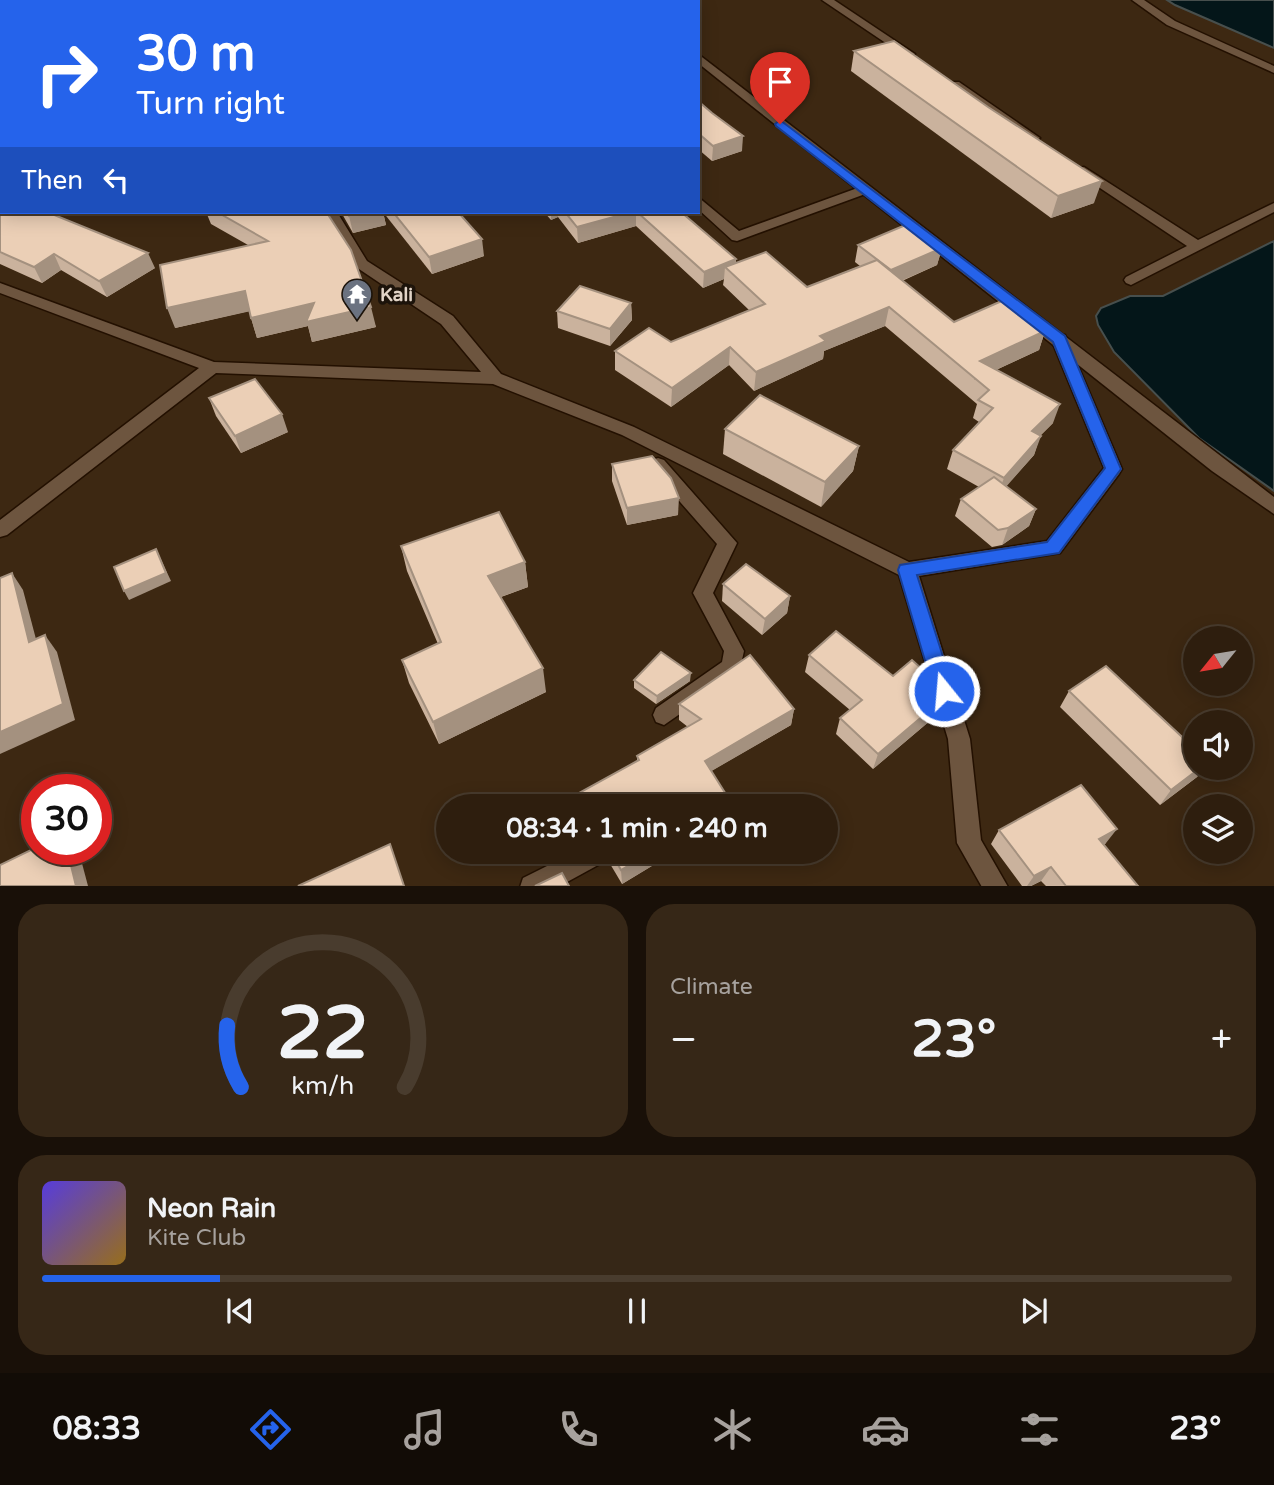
<!DOCTYPE html>
<meta charset="utf-8">
<style>
body{margin:0;font-family:"Varela Round",sans-serif;background:#362717;color:#f1f3f6;height:100vh;display:flex;flex-direction:column;font-size:26px;white-space:nowrap}
*{box-sizing:border-box;margin:0}
p{font-size:23px;color:#a7a29e}
.icon{flex:none;width:38px;height:38px;fill:none;stroke:currentColor;stroke-width:2;stroke-linecap:round;stroke-linejoin:round}
.map{position:relative;height:886px;overflow:hidden}
.sheet{display:flex;flex-direction:column;gap:18px;padding:18px;background:#191008;flex:1}
.sheet>*{flex:none}
.hud{position:absolute;left:0px;top:0px;width:700px;height:214px;box-shadow:0 4px 18px #0003,0 0 0 2px #493c2e;background:#2563eb;color:#fff;overflow:hidden}
.needle{width:46px;rotate:240deg}
.buttons{position:absolute;left:1183px;top:626px;display:grid;gap:14px}
.buttons a{display:grid;place-items:center;width:70px;height:70px;border-radius:50%;background:#2e1e0e;box-shadow:0 4px 18px #0003,0 0 0 2px #493c2e;font-size:35px}
.speed{position:absolute;left:21px;top:774px;display:flex;gap:14px;font-size:35px;font-weight:700;text-align:center}
.speed>*{display:grid;place-content:center;width:91px;height:91px;border-radius:50%;background:#2e1e0e;box-shadow:0 4px 18px #0003,0 0 0 2px #493c2e;line-height:1}
.speed .limit{border:10px solid #d22;background:#fff;color:#111}
.pin{position:absolute;display:grid;place-items:center;width:60px;height:60px;color:#fff;margin:-72px -30px;border-radius:50% 50% 50% 0;rotate:-45deg;box-shadow:0 0 7px #0007}
.pin .icon{rotate:45deg}
.me{position:absolute;width:77px;margin:-38px;rotate:343deg;stroke-linejoin:round;filter:drop-shadow(0 0 5px #0008)}
.turn{display:flex;align-items:center;gap:24px;height:147px;padding:0 21px;font-size:32px}
.turn .icon{width:91px;height:91px;stroke-width:2.5}
.turn b{display:block;font-size:49px;line-height:60px}
.then{display:flex;align-items:center;height:66px;padding:0 21px;background:#0003;gap:14px;font-size:26px}
.big{font-size:52px;font-weight:700;line-height:1.1}
.sheet .card{flex:1;display:flex;flex-direction:column;justify-content:center;gap:10px;min-width:0;padding:0 24px;border-radius:28px;background:#362717}
.sheet .dial{align-items:center;gap:0}
.dial svg{height:182px;overflow:visible;fill:none;stroke:#493c2e;stroke-width:7;stroke-linecap:round;text-anchor:middle}
.dial text{fill:#f1f3f6;stroke:none}
.song{display:flex;align-items:center;gap:21px}
.cover{width:84px;height:84px;border-radius:10px;background:linear-gradient(135deg,hsl(250 70% 55%),hsl(40 70% 35%))}
.played{height:7px;border-radius:4px;background:linear-gradient(90deg,#2563eb 15%,#493c2e 15%)}
.keys{display:flex;justify-content:space-around;direction:ltr}
.heat{display:flex;justify-content:space-between;align-items:center;font-size:38px;direction:ltr}
.sheet .tiles{flex:1;display:grid;gap:18px;grid-template-columns:1fr 1fr}
.card:last-child{grid-column:span 2}
.trip{position:absolute;left:436px;top:794px;width:402px;height:70px;border-radius:35px;background:#2e1e0e;box-shadow:0 4px 18px #0003,0 0 0 2px #493c2e;font-weight:700;line-height:70px;text-align:center}
.menu{display:flex;height:112px;justify-content:space-around;align-items:center;background:#120c06;color:#a7a29e}
.menu .icon{width:49px;height:49px}
.menu .current{color:#2563eb}
.menu b{font-size:32px;color:#f1f3f6}
.map>svg:first-child{display:block}
.water{fill:#041619;stroke:#474f4d;stroke-width:2}
.lines{fill:none;stroke-linecap:round;stroke-linejoin:round}
.street-casing{stroke:#231000;stroke-width:3}
.secondary-casing{stroke:#231000;stroke-width:3}
.street{fill:#6d553f;fill-rule:evenodd}
.secondary{fill:#6d553f;fill-rule:evenodd}
.wall{fill:#cab29d}
.shaded-wall{fill:#a4917f}
.building{fill:#ebcfb6;stroke:#a4917f;stroke-width:2}
.route{fill:#2563eb;stroke:#184099;stroke-width:2}
.labels{text-anchor:middle;stroke-width:7;stroke-linejoin:round;paint-order:stroke}
.poi-label{font-size:19px;font-weight:bold;fill:#e2d4c7;stroke:#1c130a;text-anchor:start}
</style>
<div class="map">
<svg width="1274" height="887" viewBox="0 0 1274 887">
<rect width="100%" height="100%" fill="#3d2812"/>
<g class="water">
<polygon points="1167,0 1274,0 1274,48 1175,5"/>
<polygon points="1274,241 1274,491 1199,438 1114,352 1098,325 1096,316 1101,308 1130,296 1163,296"/>
</g>
<g class="lines">
<g class="street-casing">
<g id="street">
<polygon points="822,0 834,0 915,54 905,56"/>
<polygon points="1132,0 1144,0 1175,21 1274,66 1274,73 1167,25"/>
<polygon points="951,82 959,82 1040,138 1034,142 1030,141 951,88"/>
<polygon points="1084,167 1198,240 1274,203 1274,212 1131,285 1126,283 1124,280 1126,277 1187,246 1079,174 1079,168"/>
<polygon points="863,186 870,190 868,193 737,241 732,240 698,209 698,197 739,231"/>
<polygon points="323,212 337,212 367,261 453,316 501,374 634,427 909,562 1047,541 1104,468 1051,339 1053,335 1065,335 1122,469 1119,474 1060,553 919,576 970,739 981,840 1008,887 982,887 957,843 948,739 899,575 622,435 493,384 216,373 7,535 0,537 0,520 199,368 0,293 0,283 214,362 481,372 441,324 356,267"/>
<polygon points="658,458 664,460 737,543 713,593 744,651 739,673 664,725 656,722 653,715 656,708 722,662 724,651 693,593 717,544 652,470 649,465 652,460"/>
<polygon points="575,852 602,852 604,856 600,864 558,887 520,887 523,878"/>
</g>
</g>
<g class="secondary-casing">
<g id="secondary">
<polygon points="622,0 633,0 634,2 623,2"/>
<polygon points="698,54 1274,497 1274,514 1212,471 738,95 698,63"/>
</g>
</g>
<use href="#street" class="street"/>
<use href="#secondary" class="secondary"/>
</g>
<g class="wall">
<polygon points="854,51 988,107 1094,203 1051,218 851,71"/>
<polygon points="698,101 742,151 712,161 698,149"/>
<polygon points="0,119 2,212 155,268 107,297 61,270 42,283 0,264"/>
<polygon points="206,212 325,212 376,327 312,342 308,326 257,338 249,311 175,328 248,245 211,224"/>
<polygon points="341,212 383,212 386,225 353,233"/>
<polygon points="383,212 458,212 484,256 432,274"/>
<polygon points="544,212 681,212 736,259 736,263 807,287 860,266 855,262 858,245 942,248 937,265 902,281 954,322 1045,331 1039,350 996,370 1053,423 1040,436 1034,455 1006,486 1036,509 1029,526 1002,545 992,547 955,516 961,499 979,487 947,469 953,450 979,422 973,418 977,404 885,326 824,351 823,359 754,391 729,365 671,407 615,370 615,351 671,342 749,310 723,285 724,279 703,288 636,226 578,243 558,217 551,220"/>
<polygon points="631,303 632,320 610,346 558,328 557,311"/>
<polygon points="209,398 288,432 241,453 216,416"/>
<polygon points="725,429 859,446 853,471 821,507 723,454"/>
<polygon points="612,464 678,515 627,525 612,481"/>
<polygon points="401,546 525,562 528,587 501,597 546,692 439,744 409,683 402,660 438,644 407,571"/>
<polygon points="723,584 790,596 787,613 762,635 722,601"/>
<polygon points="809,655 893,676 944,698 938,714 873,769 836,734 840,718 850,710 805,672"/>
<polygon points="634,680 690,681 656,704 634,688"/>
<polygon points="1069,691 1195,768 1204,768 1197,777 1160,805 1060,707"/>
<polygon points="679,704 794,709 791,725 711,771 734,807 578,807 577,794 637,761 637,756 688,727 679,720"/>
<polygon points="999,830 1106,843 1104,845 1138,886 1046,886 1041,881 1031,886 1022,886 991,844"/>
<polygon points="603,852 675,852 622,884"/>
</g>
<g class="shaded-wall">
<polygon points="40,0 90,0 80,2 41,2"/>
<polygon points="2,12 2,28 0,28 0,13"/>
<polygon points="743,136 742,151 712,161 713,146"/>
<polygon points="1102,181 1094,203 1051,218 1058,196"/>
<polygon points="368,212 383,212 386,225 353,233 349,216"/>
<polygon points="551,212 558,212 558,217 551,220"/>
<polygon points="632,212 636,212 636,226 578,243 577,227"/>
<polygon points="482,239 484,256 432,274 429,257"/>
<polygon points="942,248 937,265 887,287 891,270"/>
<polygon points="148,253 155,268 107,297 99,281"/>
<polygon points="54,254 61,270 42,283 34,267"/>
<polygon points="736,259 735,275 725,267 724,279 703,288 704,272"/>
<polygon points="245,291 251,311 175,328 167,308"/>
<polygon points="314,303 371,307 376,327 312,342 308,326 257,338 251,318"/>
<polygon points="631,303 632,320 610,346 610,329"/>
<polygon points="889,307 885,326 824,351 823,359 754,391 756,372 820,336"/>
<polygon points="1045,331 1039,350 974,380 980,361"/>
<polygon points="730,347 729,365 671,407 672,388"/>
<polygon points="1060,404 1053,423 1025,450 1032,431"/>
<polygon points="282,414 288,432 241,453 235,436"/>
<polygon points="1041,436 1034,455 997,497 1004,478"/>
<polygon points="859,446 853,471 821,507 825,482"/>
<polygon points="679,498 678,515 627,525 627,508"/>
<polygon points="1036,509 1029,526 1002,545 1008,528"/>
<polygon points="156,549 171,581 129,600 124,591"/>
<polygon points="525,562 528,587 492,600 488,576"/>
<polygon points="12,573 23,590 41,658 29,642"/>
<polygon points="790,596 787,613 762,635 765,619"/>
<polygon points="45,635 57,652 75,720 0,754 0,732"/>
<polygon points="543,668 546,692 439,744 433,722"/>
<polygon points="691,673 690,681 656,704 657,696"/>
<polygon points="944,698 938,714 873,769 878,754"/>
<polygon points="794,709 791,725 703,776 705,761"/>
<polygon points="1200,768 1204,768 1197,777 1160,805 1171,790"/>
<polygon points="1117,829 1106,843 1088,854 1099,839"/>
<polygon points="67,849 76,849 79,852 88,886 76,886"/>
<polygon points="651,852 675,852 622,884 621,870"/>
<polygon points="693,852 700,852 693,857"/>
<polygon points="1051,867 1041,881 1031,886 1027,886 1034,876"/>
</g>
<g class="building">
<polygon points="0,0 43,0 45,2 2,2 2,12 0,13"/>
<polygon points="268,0 582,0 584,2 269,2"/>
<polygon points="894,41 988,107 1102,181 1058,196 854,51"/>
<polygon points="698,101 712,113 743,136 713,146 698,133"/>
<polygon points="2,118 2,185 0,185 0,119"/>
<polygon points="0,187 2,188 2,212 47,212 148,253 99,281 54,254 34,267 0,252"/>
<polygon points="217,212 325,212 327,213 351,250 371,307 306,322 314,303 251,318 245,291 167,308 160,265 268,241"/>
<polygon points="347,212 368,212 349,216"/>
<polygon points="393,212 458,212 482,239 429,257"/>
<polygon points="565,212 632,212 577,227"/>
<polygon points="637,212 681,212 736,259 704,272"/>
<polygon points="908,224 942,248 891,270 858,245"/>
<polygon points="766,252 807,287 877,260 954,322 1004,300 1045,331 980,361 1060,404 1032,431 1041,436 1004,478 953,450 993,408 978,400 989,390 889,307 820,336 826,341 756,372 730,347 672,388 615,351 649,328 671,342 765,304 725,267"/>
<polygon points="580,286 631,303 610,329 557,311"/>
<polygon points="255,379 282,414 235,436 209,398"/>
<polygon points="760,395 859,446 825,482 725,429"/>
<polygon points="652,456 671,478 679,498 627,508 612,464"/>
<polygon points="994,477 1036,509 1008,528 998,530 961,499"/>
<polygon points="499,512 525,562 488,576 543,668 433,722 402,660 441,642 401,546"/>
<polygon points="156,549 166,573 124,591 114,567"/>
<polygon points="746,564 790,596 765,619 723,584"/>
<polygon points="12,573 29,642 45,635 63,704 0,732 0,578"/>
<polygon points="836,631 893,676 912,660 940,685 944,698 878,754 840,718 862,700 809,655"/>
<polygon points="661,652 691,673 657,696 634,680"/>
<polygon points="750,655 794,709 705,761 734,807 585,807 577,794 639,760 637,756 701,719 679,704"/>
<polygon points="1106,666 1195,749 1195,768 1200,768 1171,790 1069,691"/>
<polygon points="1081,785 1117,829 1099,839 1138,886 1066,886 1051,867 1034,876 999,830"/>
<polygon points="390,844 404,886 298,886"/>
<polygon points="37,847 37,849 67,849 76,886 0,886 0,865"/>
<polygon points="611,852 651,852 621,870"/>
<polygon points="562,873 569,886 535,886"/>
</g>
<polygon class="route" points="780,120 1065,336 1121,469 1059,553 917,575 954,691 951,697 944,699 937,697 934,691 898,570 900,565 1047,542 1105,468 1053,342 776,126 775,124"/>
<defs>
<g id="temple-pin" transform="scale(1.575)"><path d="M0 17L-7.5 6A9.5 9.5 0 1 1 7.5 6Z" fill="#6b7280" stroke="#1c130a"/><path d="M0-6L5-2H3V0L6.5 2.5H4V6H1.5V3h-3V6H-4V2.5H-6.5L-3 0V-2H-5Z" fill="#fff"/></g>
</defs>
<g fill-rule="evenodd">
<use href="#temple-pin" x="357" y="294"/>
</g>
<g class="labels">
<g class="poi-label">
<text x="380" y="301">Kali</text>
</g>
</g>
</svg>
<div class="buttons">
<a><svg class="needle" viewBox="-14 -14 28 28"><path d="M0-13l5 13h-10z" fill="#e53935"/><path d="M0 13l5-13h-10z" fill="#a7a29e"/></svg></a>
<a><svg class="icon" aria-label="sound" viewBox="0 0 24 24"><path d="M4 9h4l5-4v14l-5-4H4zM17 9q2 3 0 6"/></svg></a>
<a><svg class="icon" aria-label="layers" viewBox="0 0 24 24"><path d="M12 4l9 5-9 5-9-5zM3 14l9 5 9-5"/></svg></a>
</div>
<div class="speed"><div class="limit">30</div></div>
<div class="pin" style="left:780px;top:124px;background:#d93025"><svg class="icon" aria-label="arrive" viewBox="0 0 24 24"><path d="M6 21V4h12l-3 4 3 4H6"/></svg></div>
<svg class="me" style="left:944px;top:691px" viewBox="-20 -20 40 40"><circle r="17" fill="#2563eb" stroke="#fff" stroke-width="3"/><path d="M0-11L8 9 0 5-8 9z" fill="#fff"/></svg>
<div class="trip">08:34 · 1 min · 240 m</div>
<div class="hud">
<div class="turn"><svg class="icon" aria-label="right" viewBox="0 0 24 24"><path d="M7 20v-9h11M14 6l5 5-5 5"/></svg><div><b>30 m</b>Turn right</div></div>
<div class="then">Then<svg class="icon" aria-label="left" viewBox="0 0 24 24"><path d="M17 20v-9H6M10 6l-5 5 5 5"/></svg></div>
</div>
</div>
<section class="sheet">
<div class="tiles">
<div class="card dial"><svg viewBox="0 0 100 80">
<path d="M14 69A42 42 0 1 1 86 69"/>
<path d="M14 69A42 42 0 0 1 8 42" stroke="#2563eb"/>
<text x="50" y="56" font-size="32" font-weight="700">22</text>
<text x="50" y="72" font-size="11">km/h</text>
</svg></div>
<div class="card"><p>Climate</p>
<div class="heat"><a>−</a><b class="big">23°</b><a>+</a></div>
</div>
<div class="card">
<div class="song"><i class="cover"></i><div><b>Neon Rain</b><p>Kite Club</p></div></div>
<div class="played"></div>
<div class="keys"><svg class="icon" aria-label="previous" viewBox="0 0 24 24"><path d="M18 5L8 12l10 7zM5 5v14"/></svg><svg class="icon" aria-label="pause" viewBox="0 0 24 24"><path d="M8 5v14M16 5v14"/></svg><svg class="icon" aria-label="next" viewBox="0 0 24 24"><path d="M6 5l10 7-10 7zM19 5v14"/></svg></div>
</div>
</div>
</section>
<nav class="menu">
<b>08:33</b>
<svg class="icon current" aria-label="directions" viewBox="0 0 24 24"><path d="M12 3l9 9-9 9-9-9zM9 14v-3h6M13 9l2 2-2 2"/></svg>
<svg class="icon" aria-label="music" viewBox="0 0 24 24"><path d="M9 18V5l10-2v13"/><circle cx="6" cy="18" r="3"/><circle cx="16" cy="16" r="3"/></svg>
<svg class="icon" aria-label="phone" viewBox="0 0 24 24"><path d="M5 4h4l2 5-3 2q2 4 5 5l2-3 5 2v4C11 20 4 13 5 4z"/></svg>
<svg class="icon" aria-label="climate" viewBox="0 0 24 24"><path d="M12 3v18M4 7l16 10M4 17L20 7"/></svg>
<svg class="icon" aria-label="car" viewBox="0 0 24 24"><path d="M5 17H2v-5l4-1 3-4h7l3 4 3 1v5h-3M9 17h6M6 11h13"/><circle cx="7" cy="17" r="2"/><circle cx="17" cy="17" r="2"/></svg>
<svg class="icon" aria-label="filters" viewBox="0 0 24 24"><path d="M4 7h16M4 17h16"/><circle cx="9" cy="7" r="2"/><circle cx="15" cy="17" r="2"/></svg>
<b>23°</b>
</nav>
